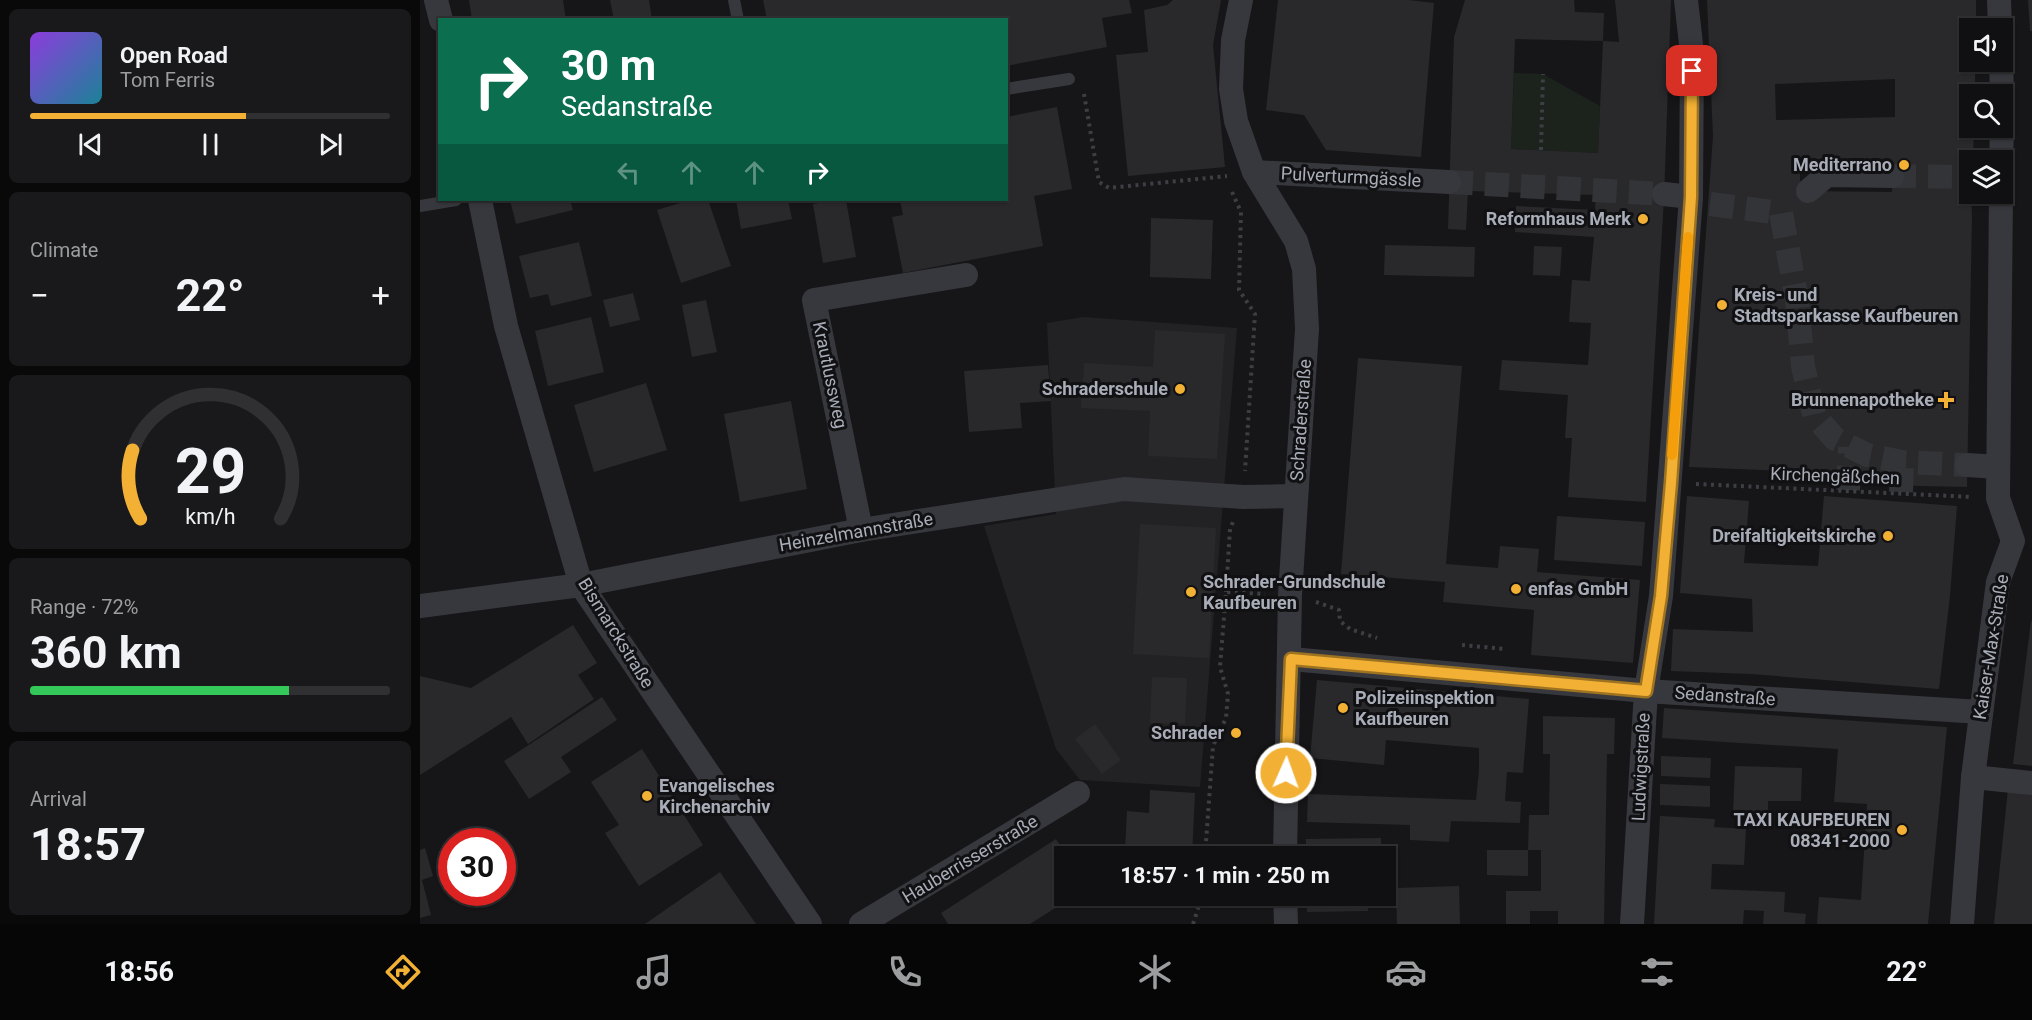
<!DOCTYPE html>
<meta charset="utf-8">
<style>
body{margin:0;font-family:Roboto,sans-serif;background:#19191b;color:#f1f3f6;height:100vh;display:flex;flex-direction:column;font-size:22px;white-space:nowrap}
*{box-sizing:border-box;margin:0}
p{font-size:20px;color:#9c9d9f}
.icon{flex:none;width:33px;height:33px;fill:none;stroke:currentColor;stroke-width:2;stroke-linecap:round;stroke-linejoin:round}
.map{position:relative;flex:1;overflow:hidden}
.sheet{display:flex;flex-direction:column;gap:9px;padding:9px;background:#09090a;width:420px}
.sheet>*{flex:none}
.guide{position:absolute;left:18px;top:18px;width:570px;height:183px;border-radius:0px;box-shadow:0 2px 4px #0004,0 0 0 2px #303032;background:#0b6e4f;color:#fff;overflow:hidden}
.buttons{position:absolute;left:1539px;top:18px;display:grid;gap:12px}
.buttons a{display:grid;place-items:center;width:54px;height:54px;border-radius:0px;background:#101012;box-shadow:0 2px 4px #0004,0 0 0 2px #303032;font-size:30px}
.speed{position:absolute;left:18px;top:828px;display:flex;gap:12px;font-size:30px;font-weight:700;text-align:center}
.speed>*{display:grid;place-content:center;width:78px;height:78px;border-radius:50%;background:#101012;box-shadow:0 2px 4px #0004,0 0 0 2px #303032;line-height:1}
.speed .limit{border:9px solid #d22;background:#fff;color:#111}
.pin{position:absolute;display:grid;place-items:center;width:51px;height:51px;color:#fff;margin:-26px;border-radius:12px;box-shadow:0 3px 9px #0006}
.me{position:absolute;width:66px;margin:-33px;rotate:2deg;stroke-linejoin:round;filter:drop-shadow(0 0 4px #0008)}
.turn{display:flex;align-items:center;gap:21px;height:126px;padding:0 24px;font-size:27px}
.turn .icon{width:78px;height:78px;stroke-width:2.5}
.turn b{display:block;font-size:42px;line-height:51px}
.lanes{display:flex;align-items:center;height:57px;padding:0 24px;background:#0003;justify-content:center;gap:30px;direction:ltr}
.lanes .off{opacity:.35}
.big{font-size:45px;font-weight:700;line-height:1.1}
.sheet .tile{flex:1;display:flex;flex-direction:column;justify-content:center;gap:9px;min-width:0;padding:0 21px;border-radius:9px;background:#19191b}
.sheet .dial{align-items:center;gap:0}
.dial svg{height:156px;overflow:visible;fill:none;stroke:#303032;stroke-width:7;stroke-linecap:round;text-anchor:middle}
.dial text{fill:#f1f3f6;stroke:none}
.song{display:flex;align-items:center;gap:18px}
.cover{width:72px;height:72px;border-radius:9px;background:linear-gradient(135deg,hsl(270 70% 55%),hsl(190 70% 35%))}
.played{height:6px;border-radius:3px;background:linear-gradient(90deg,#f2b134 60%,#303032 60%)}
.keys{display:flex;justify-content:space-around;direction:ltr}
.heat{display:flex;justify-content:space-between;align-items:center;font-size:33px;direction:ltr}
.charge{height:9px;border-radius:4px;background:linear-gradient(90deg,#34c759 72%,#303032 0)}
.trip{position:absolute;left:634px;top:846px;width:342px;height:60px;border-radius:0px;background:#101012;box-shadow:0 2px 4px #0004,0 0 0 2px #303032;font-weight:700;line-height:60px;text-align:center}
.tabs{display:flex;height:96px;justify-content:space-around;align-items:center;background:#060607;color:#9c9d9f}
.tabs .icon{width:42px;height:42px}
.tabs .active{color:#f2b134}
.tabs b{font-size:27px;color:#f1f3f6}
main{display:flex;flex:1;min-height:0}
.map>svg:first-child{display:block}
.built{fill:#222225}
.green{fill:#1c231d}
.building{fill:#29292c;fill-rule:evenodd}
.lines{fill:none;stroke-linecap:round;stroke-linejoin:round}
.street-tunnel{stroke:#333438;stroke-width:24;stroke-dasharray:24 12;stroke-linecap:butt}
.path{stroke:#3d3f44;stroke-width:4;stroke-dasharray:3 4.5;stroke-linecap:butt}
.lane{stroke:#37383d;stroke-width:12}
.street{stroke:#37383d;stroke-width:24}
.route-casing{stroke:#9d7322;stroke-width:15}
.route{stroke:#f2b134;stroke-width:10}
.slow{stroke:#f59e0b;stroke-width:10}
.poi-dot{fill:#f2b134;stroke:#111113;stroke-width:2}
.labels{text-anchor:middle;stroke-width:6;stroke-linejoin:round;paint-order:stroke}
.poi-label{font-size:18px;font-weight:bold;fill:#a8adb8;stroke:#111113;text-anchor:end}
.street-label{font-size:18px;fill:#a8adb8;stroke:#111113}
</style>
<main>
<section class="sheet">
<div class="tile">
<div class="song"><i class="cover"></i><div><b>Open Road</b><p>Tom Ferris</p></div></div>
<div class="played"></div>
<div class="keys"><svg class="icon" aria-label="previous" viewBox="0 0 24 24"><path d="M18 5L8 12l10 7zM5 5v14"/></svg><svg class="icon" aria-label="pause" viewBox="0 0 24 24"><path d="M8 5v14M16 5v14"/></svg><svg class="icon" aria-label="next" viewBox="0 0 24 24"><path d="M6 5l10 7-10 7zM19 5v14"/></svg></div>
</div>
<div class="tile"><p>Climate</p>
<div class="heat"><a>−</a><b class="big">22°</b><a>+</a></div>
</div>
<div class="tile dial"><svg viewBox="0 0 100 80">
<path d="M14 69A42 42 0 1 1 86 69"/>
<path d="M14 69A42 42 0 0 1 10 34" stroke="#f2b134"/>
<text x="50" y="56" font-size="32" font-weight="700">29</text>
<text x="50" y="72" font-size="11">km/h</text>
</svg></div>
<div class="tile"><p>Range · 72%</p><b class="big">360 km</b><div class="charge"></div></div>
<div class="tile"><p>Arrival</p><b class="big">18:57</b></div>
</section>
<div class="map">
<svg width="1612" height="924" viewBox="0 0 1612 924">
<rect width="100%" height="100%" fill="#161618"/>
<polygon class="built" points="663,317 817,328 780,787 660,780 636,749 564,526 636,514 627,323"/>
<polygon class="green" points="1094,73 1123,74 1180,106 1178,153 1091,149"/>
<g class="building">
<polygon points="49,0 143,0 146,20 52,20"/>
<polygon points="190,0 229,0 232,20 194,20"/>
<polygon points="343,0 709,0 712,13 682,18 687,47 586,66 586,20 347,20"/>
<polygon points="753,0 801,0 793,45 805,167 708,176 696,55 728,52 724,10 747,5"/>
<polygon points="858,0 988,0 1014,3 1001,157 906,150 884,115 846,110"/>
<path d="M1045 0H1154L1155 12 1184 13 1183 41 1199 42 1195 0H1251L1244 198 1226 502 1148 497 1152 438H1145L1148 395 1079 390 1082 360 1168 365 1171 323 1149 322 1152 280 1170 281 1174 237 1095 232 1096 206 1175 210 1176 195 1048 191 1046 230 1028 229 1034 37ZM1095 39 1183 41 1178 153 1091 149Z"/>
<path d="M1287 0H1556V28H1550V62H1555V94H1550V128H1554L1553 160H1550L1552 216 1547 487 1412 484V473L1269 467 1293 136ZM1475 79V117L1356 120 1355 84ZM1380 162 1473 163 1472 192 1380 191Z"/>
<polygon points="1608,0 1612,0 1612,31 1610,31"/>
<polygon points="637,107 652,189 614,196 623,246 483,273 472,217 483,215 480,200 586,200 586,117"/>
<polygon points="90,200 150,200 153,210 96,224"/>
<polygon points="270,200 288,200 311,266 261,283 237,210"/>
<polygon points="316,200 368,200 372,219 321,229"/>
<polygon points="416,200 426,200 436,257 403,263 393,204"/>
<polygon points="731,218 793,220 791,279 730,277"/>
<polygon points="159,242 172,296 131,306 128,294 110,298 99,256"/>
<polygon points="965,245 1055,247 1054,277 964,275"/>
<polygon points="1114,246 1142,247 1140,276 1113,275"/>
<polygon points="213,293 220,320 190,327 183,300"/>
<polygon points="286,300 297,352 272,357 262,305"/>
<polygon points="171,317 184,372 128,386 115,331"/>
<polygon points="735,330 805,334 797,459 728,456 730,411 661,408 664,363 733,367"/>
<polygon points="938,358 1042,366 1026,564 1078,568 1080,546 1119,549 1117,572 1220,580 1213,663 1111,655 1114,610 1023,602 1025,582 921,574"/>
<polygon points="628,365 631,401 600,403 602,428 549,432 544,371"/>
<polygon points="226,383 247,450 174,472 154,405"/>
<polygon points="371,401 387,489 320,502 304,414"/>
<polygon points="1267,496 1329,501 1324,563 1398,566 1404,496 1537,506 1530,596 1519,689 1331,674 1251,671 1253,629 1333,632 1332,599 1260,593"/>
<polygon points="1137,516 1225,522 1222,566 1134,560"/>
<polygon points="720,524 796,528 789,658 713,654"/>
<polygon points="1611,621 1612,621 1612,766 1593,764"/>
<polygon points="153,625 177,663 158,675 174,699 108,744 91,717 0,775 0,676 51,688"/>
<polygon points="732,677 767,678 765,724 730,723"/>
<polygon points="897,680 1109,699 1103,773 1087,772 1085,801 1101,802 1100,823 1031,821 1029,842 990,840 990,825 887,822 888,794 1056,800 1059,770 1059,748 966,740 964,765 890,758"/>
<polygon points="182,697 197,720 141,757 151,772 109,799 84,761"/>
<polygon points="1244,708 1527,727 1508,924 1397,924 1399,897 1441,900 1447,804 1414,802 1418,749 1242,738"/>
<polygon points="1123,716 1195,718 1194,754 1187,754 1184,924 1138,924 1138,911 1110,911 1110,924 1086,924 1086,891 1121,891 1121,850 1108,850 1109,815 1129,815 1130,754 1123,754"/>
<polygon points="675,724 701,760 682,774 655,739"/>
<polygon points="222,749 283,845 219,886 185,833 199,825 171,782"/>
<polygon points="1241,756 1291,758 1290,778 1241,776"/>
<polygon points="1315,766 1382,768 1381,801 1348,801 1348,814 1313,813"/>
<polygon points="1240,784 1290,786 1290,807 1240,805"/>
<polygon points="1588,789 1612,792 1612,924 1574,924"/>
<polygon points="730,790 775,793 772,856 725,856 725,854 705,852 707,811 729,813"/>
<polygon points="1240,816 1295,819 1294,827 1326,829 1324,865 1292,864 1291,889 1365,892 1364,912 1386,914 1385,924 1343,924 1344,911 1324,910 1323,924 1234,924"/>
<polygon points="961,838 961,856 886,856 886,839"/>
<polygon points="636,839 647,856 645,856 645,896 654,896 610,924 528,924 521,913"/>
<polygon points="5,848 13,876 2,880 11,915 0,918 0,850"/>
<polygon points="1067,850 1108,850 1108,876 1067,875"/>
<polygon points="300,872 336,924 225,924"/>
<polygon points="1039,886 1040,924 977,924 976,888"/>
<polygon points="887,896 948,896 948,911 887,912"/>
</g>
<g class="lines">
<g class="street-tunnel">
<polyline points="1472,176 1550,177"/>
<polyline points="1029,182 1244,194"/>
<polyline points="1290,204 1361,213 1377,300 1383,366 1394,415 1415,439 1447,455 1482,462 1547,465"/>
<polyline points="1428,490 1430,447"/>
<polyline points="1481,492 1482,462"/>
</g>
<g class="path">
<polyline points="664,94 679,182 689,188 807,176"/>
<polyline points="1121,150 1123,74"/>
<polyline points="812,192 821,212 819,290 835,314 825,471"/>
<polyline points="1276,484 1553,497"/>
<polyline points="806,592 810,529 813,522"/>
<polyline points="896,602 919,610 920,621 930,629 957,638"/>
<polyline points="1042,645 1085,649"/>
<polyline points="785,856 793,746 806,718 808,694 800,667 806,592 845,594"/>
<polyline points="773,924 782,896"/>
</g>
<g class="lane">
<polyline points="314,0 318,20"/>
<polyline points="586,89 649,79"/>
<polyline points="0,206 36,200"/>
</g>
<g class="street">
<polyline points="16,0 21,20"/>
<polyline points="821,0 813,40 811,89 816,121 834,172 876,241 884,269 887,329 870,595 865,856"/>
<polyline points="1579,0 1580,28"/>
<polyline points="1581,62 1582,94"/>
<polyline points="1581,160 1582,128"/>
<polyline points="834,172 1029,182"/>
<polyline points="1388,191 1407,175 1472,176"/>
<polyline points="1244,194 1271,197"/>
<polyline points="60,200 86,326 161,585 390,924"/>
<polyline points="1547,465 1578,467"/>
<polyline points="441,530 394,300 546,275"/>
<polyline points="0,606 161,585 441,530 704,489 823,497 875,496"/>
<polyline points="871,659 1226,691 1561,712"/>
<polyline points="1553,777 1612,783"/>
<polyline points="865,896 866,924"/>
<polyline points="441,924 658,793"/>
<polyline points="1212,924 1226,691 1241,596 1271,197 1272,53 1266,0"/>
<polyline points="1542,924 1553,777 1578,582 1593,541 1578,498 1581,194"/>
</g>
</g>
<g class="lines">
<g class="route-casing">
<polyline id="route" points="866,773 871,659 1226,691 1241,596 1251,483 1271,197 1272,71"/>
</g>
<use href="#route" class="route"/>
<polyline class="slow" points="1252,455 1268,237"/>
</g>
<g class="poi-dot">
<circle cx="1484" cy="165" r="6"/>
<circle cx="1223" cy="219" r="6"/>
<circle cx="1302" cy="305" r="6"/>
<circle cx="760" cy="389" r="6"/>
<path d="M1523 391h6v6h6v6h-6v6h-6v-6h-6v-6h6z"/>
<circle cx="1468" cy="536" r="6"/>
<circle cx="1096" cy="589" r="6"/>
<circle cx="771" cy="592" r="6"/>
<circle cx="923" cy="708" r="6"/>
<circle cx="816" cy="733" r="6"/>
<circle cx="227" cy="796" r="6"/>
<circle cx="1482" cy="830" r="6"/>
</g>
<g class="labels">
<g class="poi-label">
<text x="1472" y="171">Mediterrano</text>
<text x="1211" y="225">Reformhaus Merk</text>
<text x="1314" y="301" text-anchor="start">Kreis- und<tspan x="1314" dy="21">Stadtsparkasse Kaufbeuren</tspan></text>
<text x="748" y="395">Schraderschule</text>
<text x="1514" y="406">Brunnenapotheke</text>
<text x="1456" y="542">Dreifaltigkeitskirche</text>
<text x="783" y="588" text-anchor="start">Schrader-Grundschule<tspan x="783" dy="21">Kaufbeuren</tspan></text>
<text x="1108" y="595" text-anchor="start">enfas GmbH</text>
<text x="935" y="704" text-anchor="start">Polizeiinspektion<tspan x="935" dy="21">Kaufbeuren</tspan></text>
<text x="804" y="739">Schrader</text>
<text x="239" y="792" text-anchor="start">Evangelisches<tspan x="239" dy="21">Kirchenarchiv</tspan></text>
<text x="1470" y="826">TAXI KAUFBEUREN<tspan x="1470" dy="21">08341-2000</tspan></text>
</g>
<g class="street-label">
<text transform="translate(931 177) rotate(3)" y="6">Pulverturmgässle</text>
<text transform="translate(410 375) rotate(78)" y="6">Krautlussweg</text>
<text transform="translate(881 420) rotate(-86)" y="6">Schraderstraße</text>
<text transform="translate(1415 476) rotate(2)" y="6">Kirchengäßchen</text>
<text transform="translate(436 532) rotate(-10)" y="6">Heinzelmannstraße</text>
<text transform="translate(196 633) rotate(58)" y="6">Bismarckstraße</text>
<text transform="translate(1571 647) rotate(-81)" y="6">Kaiser-Max-Straße</text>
<text transform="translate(1305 696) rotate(4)" y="6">Sedanstraße</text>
<text transform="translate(1221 767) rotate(-87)" y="6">Ludwigstraße</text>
<text transform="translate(550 859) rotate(-31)" y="6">Hauberrisserstraße</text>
</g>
</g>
</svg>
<div class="buttons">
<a><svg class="icon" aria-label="sound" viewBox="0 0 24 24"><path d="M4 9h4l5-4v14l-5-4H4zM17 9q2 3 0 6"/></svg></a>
<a><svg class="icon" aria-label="search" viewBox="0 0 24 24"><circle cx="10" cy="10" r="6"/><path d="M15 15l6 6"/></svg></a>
<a><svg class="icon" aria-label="layers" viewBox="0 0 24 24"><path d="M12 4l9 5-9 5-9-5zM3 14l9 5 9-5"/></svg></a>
</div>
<div class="speed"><div class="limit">30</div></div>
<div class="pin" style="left:1272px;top:71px;background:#d93025"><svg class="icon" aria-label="arrive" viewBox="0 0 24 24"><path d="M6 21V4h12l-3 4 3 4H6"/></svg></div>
<svg class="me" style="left:866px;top:773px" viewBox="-20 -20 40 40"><circle r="17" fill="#f2b134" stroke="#fff" stroke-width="3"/><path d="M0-11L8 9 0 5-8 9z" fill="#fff"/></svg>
<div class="trip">18:57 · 1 min · 250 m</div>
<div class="guide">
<div class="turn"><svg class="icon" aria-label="right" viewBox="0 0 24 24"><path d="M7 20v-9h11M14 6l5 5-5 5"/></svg><div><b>30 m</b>Sedanstraße</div></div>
<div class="lanes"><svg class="icon off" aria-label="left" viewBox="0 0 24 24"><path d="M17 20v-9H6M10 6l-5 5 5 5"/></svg><svg class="icon off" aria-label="ahead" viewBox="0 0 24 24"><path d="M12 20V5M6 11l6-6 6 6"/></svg><svg class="icon off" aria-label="ahead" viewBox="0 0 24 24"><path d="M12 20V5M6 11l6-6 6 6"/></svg><svg class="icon" aria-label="right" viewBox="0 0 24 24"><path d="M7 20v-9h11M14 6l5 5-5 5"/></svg></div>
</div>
</div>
</main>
<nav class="tabs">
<b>18:56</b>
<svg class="icon active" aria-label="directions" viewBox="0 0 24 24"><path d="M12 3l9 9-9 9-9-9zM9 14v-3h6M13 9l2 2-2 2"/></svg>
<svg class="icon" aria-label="music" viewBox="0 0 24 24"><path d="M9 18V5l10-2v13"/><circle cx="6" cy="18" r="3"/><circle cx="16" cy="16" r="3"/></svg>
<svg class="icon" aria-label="phone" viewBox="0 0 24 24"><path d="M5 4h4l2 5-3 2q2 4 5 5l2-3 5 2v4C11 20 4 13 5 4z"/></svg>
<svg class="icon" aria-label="climate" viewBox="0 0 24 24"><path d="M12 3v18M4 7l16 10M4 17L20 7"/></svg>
<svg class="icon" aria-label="car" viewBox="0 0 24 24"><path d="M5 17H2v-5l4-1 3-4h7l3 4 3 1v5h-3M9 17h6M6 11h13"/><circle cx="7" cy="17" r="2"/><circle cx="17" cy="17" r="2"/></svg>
<svg class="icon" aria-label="filters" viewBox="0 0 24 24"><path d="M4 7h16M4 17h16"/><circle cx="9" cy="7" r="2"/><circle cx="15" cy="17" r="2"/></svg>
<b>22°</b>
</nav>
